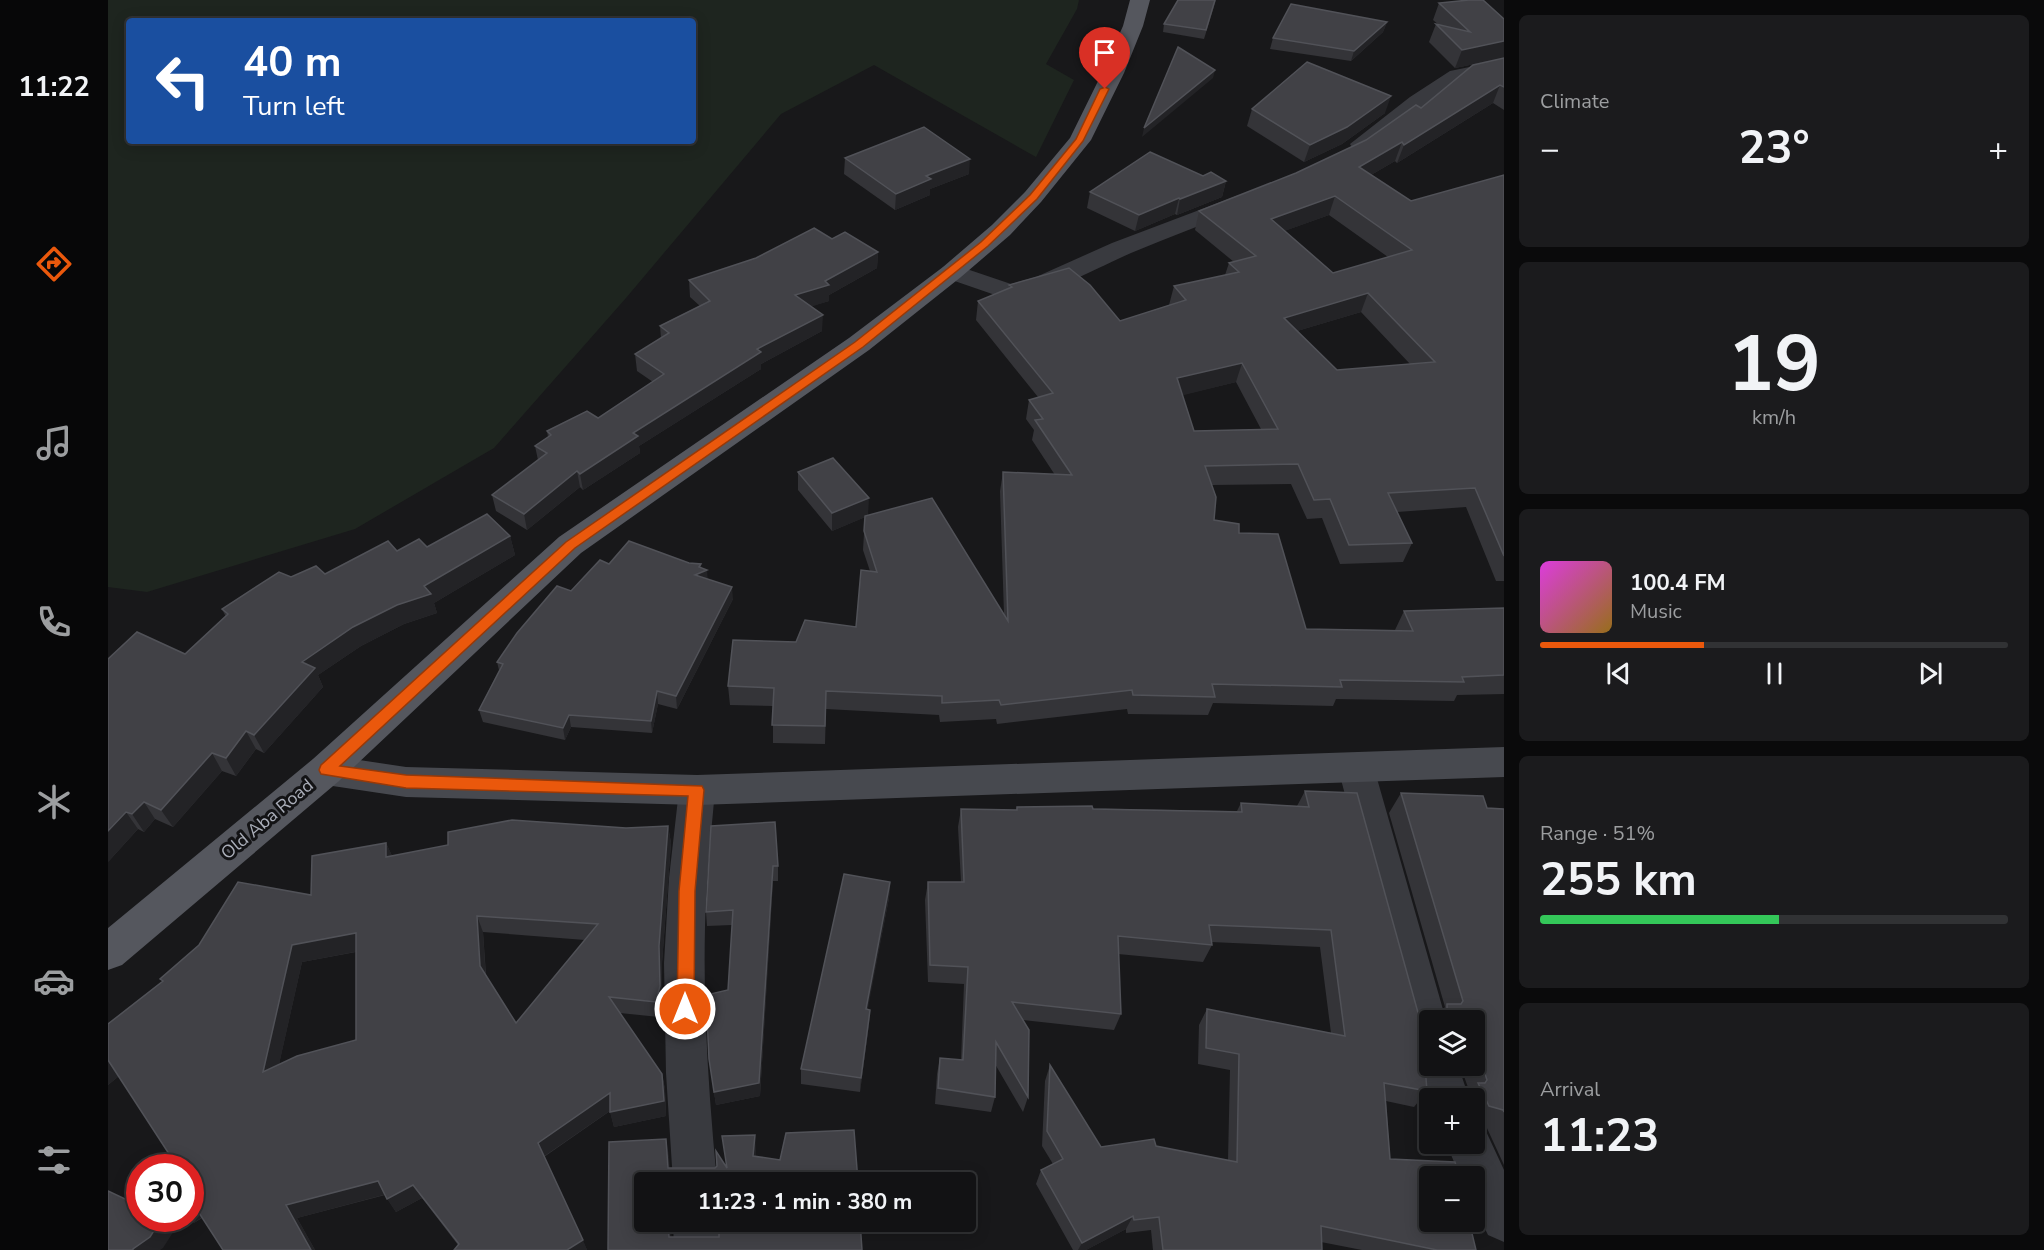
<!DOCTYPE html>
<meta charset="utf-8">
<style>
body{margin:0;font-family:"Nunito Sans",sans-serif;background:#1b1b1d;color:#f1f3f6;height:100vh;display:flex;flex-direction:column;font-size:22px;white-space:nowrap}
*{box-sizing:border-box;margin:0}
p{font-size:20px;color:#9c9ea0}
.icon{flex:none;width:33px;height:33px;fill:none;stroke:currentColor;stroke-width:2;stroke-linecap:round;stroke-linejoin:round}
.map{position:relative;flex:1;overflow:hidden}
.side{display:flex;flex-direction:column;gap:15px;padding:15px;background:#0a0a0b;width:540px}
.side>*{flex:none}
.banner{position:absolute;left:18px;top:18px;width:570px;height:126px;border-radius:6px;box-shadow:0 3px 15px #0003,0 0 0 2px #313234;background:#1a4fa0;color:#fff;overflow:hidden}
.controls{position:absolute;left:1311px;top:1010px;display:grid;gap:12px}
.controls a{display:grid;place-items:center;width:66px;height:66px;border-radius:6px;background:#121214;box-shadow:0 3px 15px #0003,0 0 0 2px #313234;font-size:30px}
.speed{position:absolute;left:18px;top:1154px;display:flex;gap:12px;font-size:30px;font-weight:700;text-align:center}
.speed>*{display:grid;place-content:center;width:78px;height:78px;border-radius:50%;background:#121214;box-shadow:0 3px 15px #0003,0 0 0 2px #313234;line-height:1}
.speed .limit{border:9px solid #d22;background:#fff;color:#111}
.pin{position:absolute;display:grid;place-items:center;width:51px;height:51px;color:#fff;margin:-62px -26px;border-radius:50% 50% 50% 0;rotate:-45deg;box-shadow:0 0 6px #0007}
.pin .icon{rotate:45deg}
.me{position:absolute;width:66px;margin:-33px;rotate:0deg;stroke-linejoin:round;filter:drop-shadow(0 0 4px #0008)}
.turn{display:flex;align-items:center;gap:21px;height:126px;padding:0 18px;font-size:27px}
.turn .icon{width:78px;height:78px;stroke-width:2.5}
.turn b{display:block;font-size:42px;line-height:51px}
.big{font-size:45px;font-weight:700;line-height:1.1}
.side .tile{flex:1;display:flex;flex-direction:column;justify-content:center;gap:9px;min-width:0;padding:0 21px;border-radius:9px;background:#1b1b1d}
.side .dial{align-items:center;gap:0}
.dial b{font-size:78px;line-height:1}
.song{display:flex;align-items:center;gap:18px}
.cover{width:72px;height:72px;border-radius:9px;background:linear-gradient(135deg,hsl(300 70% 55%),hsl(40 70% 35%))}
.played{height:6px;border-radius:3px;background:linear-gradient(90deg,#ea580c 35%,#313234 35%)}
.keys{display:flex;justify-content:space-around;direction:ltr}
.heat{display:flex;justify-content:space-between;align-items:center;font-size:33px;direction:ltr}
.charge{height:9px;border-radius:4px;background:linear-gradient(90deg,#34c759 51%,#313234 0)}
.trip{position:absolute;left:526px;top:1172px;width:342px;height:60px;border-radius:6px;background:#121214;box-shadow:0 3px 15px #0003,0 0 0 2px #313234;font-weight:700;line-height:60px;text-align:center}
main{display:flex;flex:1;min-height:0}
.tab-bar{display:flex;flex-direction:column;width:108px;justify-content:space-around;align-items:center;background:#070708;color:#9c9ea0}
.tab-bar .icon{width:42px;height:42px}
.tab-bar .on{color:#ea580c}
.tab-bar b{font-size:27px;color:#f1f3f6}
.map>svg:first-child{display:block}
.green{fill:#1e251f;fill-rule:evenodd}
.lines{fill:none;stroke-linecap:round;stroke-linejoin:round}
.street{fill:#393a3f;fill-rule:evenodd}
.secondary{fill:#47494f;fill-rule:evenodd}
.primary{fill:#55575e;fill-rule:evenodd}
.wall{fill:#343438;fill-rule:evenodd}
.shaded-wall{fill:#232326}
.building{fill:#414146;stroke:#515258;stroke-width:1.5;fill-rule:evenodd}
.route{fill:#ea580c;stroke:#983908;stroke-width:1.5}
.labels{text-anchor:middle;stroke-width:6;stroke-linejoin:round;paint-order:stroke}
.street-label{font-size:18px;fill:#aaaeb9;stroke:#131315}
</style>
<main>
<nav class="tab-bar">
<b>11:22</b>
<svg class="icon on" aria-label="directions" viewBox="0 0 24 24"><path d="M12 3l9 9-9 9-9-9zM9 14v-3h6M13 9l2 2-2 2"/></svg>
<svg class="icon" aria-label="music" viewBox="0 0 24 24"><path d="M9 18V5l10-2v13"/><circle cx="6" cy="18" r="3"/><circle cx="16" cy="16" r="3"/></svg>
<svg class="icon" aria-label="phone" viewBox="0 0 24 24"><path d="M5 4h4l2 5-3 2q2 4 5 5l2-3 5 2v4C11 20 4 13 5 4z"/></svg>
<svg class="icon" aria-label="climate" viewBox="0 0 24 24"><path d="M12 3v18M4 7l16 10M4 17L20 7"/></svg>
<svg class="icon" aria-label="car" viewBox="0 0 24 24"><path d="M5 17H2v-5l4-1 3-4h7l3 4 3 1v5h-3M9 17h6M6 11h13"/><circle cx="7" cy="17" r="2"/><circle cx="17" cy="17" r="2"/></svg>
<svg class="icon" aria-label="filters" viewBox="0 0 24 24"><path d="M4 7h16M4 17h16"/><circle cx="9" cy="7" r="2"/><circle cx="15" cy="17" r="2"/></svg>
</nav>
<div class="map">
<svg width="1396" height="1250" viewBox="0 0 1396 1250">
<rect width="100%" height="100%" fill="#18181a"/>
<path class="green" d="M0 0H971L969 9 938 64 966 80 928 157 766 65 673 114 518 298 386 448 247 529 39 592 0 587ZM21 21H585V141H21Z"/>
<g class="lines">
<g class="street">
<polygon points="1396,60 1396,72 1357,81 1261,149 1253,151 1245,149 1242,144 1302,97 1342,71"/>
<path d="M1131 195 1139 197 1143 202 1139 207C1101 222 1061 237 1023 253 992 266 924 305 893 297L835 277 831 272 835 267 844 264 903 284 928 277 1004 243Z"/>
<path d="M1248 753 1261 757 1266 768 1338 1020H1322V1065H1350L1361 1098H1322V1108C1315 1091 1305 1071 1312 1054L1307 1052 1301 1038 1230 768 1235 757Z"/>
<path d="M589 775 602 779 607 790C603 836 598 881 597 927 595 1012 601 1097 609 1182H565L558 1073 556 963 561 878 571 790 576 779Z"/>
<polygon points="1366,1124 1376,1127 1396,1170 1396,1242 1380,1235 1366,1206 1366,1176 1352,1176 1338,1143 1366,1143"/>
<polygon points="565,1221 611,1221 612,1250 566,1250"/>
</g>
<polygon class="secondary" points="1396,747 1396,777 589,805 298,797 218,785 205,781 200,770 205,759 218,755 298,767 589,775"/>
<polygon class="primary" points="1022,0 1042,0 1035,26 1016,73 983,140 933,202 902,235 853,277 761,350 473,553 231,781 14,965 0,970 0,928 205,759 451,537 741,338 835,267 884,225 917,192 962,138 994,73 1015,26"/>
</g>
<g class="wall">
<polygon points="1070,0 1108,0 1096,39 1055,32 1056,24"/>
<path d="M1331 3 1396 19V110L1385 103 1289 163 1287 161 1263 175 1303 201 1396 175V581H1388L1358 507 1289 512 1304 543 1295 562 1232 564 1214 518 1199 519 1183 484 1104 485 1106 520 1131 533 1198 629 1287 630 1296 611 1396 608V694L1349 695 1346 701 1228 699 1225 706 1105 703 1100 715 1020 714 1019 709 889 724 888 719 832 722 831 715 718 709 717 744 665 743V706L622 705 620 686 688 642 748 627 762 571 755 550 757 517 724 531 690 490V472L760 515 896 614 892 491 895 472 947 475 924 440 926 430 918 419 921 400 930 397 868 320 870 301 901 289V285L1012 321 1061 305 1066 286 1117 275 1121 263 1126 262 1087 230 1091 211 1188 173 1258 140 1396 58 1347 68 1321 42 1328 24 1331 25 1325 20ZM1221 215 1280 257 1225 273 1176 231ZM1253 312 1302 364 1229 370 1189 331ZM1128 382 1153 429 1086 431 1074 395Z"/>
<polygon points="1279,22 1275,32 1243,61 1162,49 1165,38"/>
<polygon points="1144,109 1277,113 1234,144 1196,162 1139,126"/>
<polygon points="737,158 861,174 822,189 822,195 787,210 736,174"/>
<polygon points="1095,176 1118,181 1114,197 1069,215 1067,214 1027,231 979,208 982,192"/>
<polygon points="724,239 770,252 769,268 721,295 721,301 703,306 714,331 653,364 653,369 531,446 532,453 475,490 472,487 419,530 388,511 384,495 430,460 427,446 440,437 439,431 490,418 545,382 529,371 527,354 553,338 552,326 592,306 582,297 581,280"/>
<polygon points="402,536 407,555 326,603 329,613 296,624 253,646 210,675 215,687 156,753 148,749 128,776 114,771 65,827 47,819 36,832 30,829 0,862 77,654 118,617 114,609 183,577 217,574 289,551"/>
<polygon points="594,568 599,578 625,599 569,709 550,704 544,733 463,727 457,740 375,722 371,710 391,670 389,662 463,591"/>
<polygon points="1197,791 1319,1091 1306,1107 1278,1101 1282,1159 1368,1250 1254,1250 1213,1242 1214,1250 1045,1250 1043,1230 1018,1233 1018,1229 978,1250 965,1250 928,1184 933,1170 945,1164 934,1146 937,1081 942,1065 993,1147 1048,1146 1120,1160 1122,1070 1090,1064 1091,1025 1099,1009 1223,1033 1212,947 1103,942 1104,945 1095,962 1010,954 1013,1014 1006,1030 915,1020 920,1097 915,1112 887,1064 887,1097 883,1112 827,1104 829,1074 832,1058 853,1060 856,984 820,982 817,900 820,882 853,882 850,827 853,809 908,810 909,807 1129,811 1133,803 1189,806"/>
<polygon points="1293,793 1379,808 1396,809 1396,1165 1378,1126 1366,1123 1366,1098 1356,1098 1362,1093 1352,1065 1366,1065 1366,1020 1326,1020 1337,1007 1281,813"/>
<path d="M560 826 563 843 554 963V1002L551 1017 512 1013 554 1074 557 1089 558 1116 506 1127 502 1111 436 1157 479 1250H346L350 1245 314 1198 288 1212 277 1195 189 1218 207 1250H115L94 1218 86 1223 65 1160 11 1076 0 1085V1061L5 1067 203 895 278 843 284 856 518 828ZM375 932 477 940 408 1023 378 975ZM248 952V1040L171 1064 194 962Z"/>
<polygon points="603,826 670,866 670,881 665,881 652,1096 608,1105 603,1072 620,990 624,925 599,926 598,912"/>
<polygon points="782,882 781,898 759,1009 762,1010 761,1024 752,1092 693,1084 693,1069"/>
</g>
<g class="shaded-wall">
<polygon points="1279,22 1275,32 1243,61 1246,51"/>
<polygon points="1396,41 1396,58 1347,68 1354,50"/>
<polygon points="1107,70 1105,78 1034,137 1036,128"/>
<polygon points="1392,85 1385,103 1289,163 1296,145"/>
<polygon points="1283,96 1277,113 1234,144 1196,162 1202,145"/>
<polygon points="1294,142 1287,161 1244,186 1251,167"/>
<polygon points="862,159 861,174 822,189 822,195 787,210 788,194 818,176"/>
<polygon points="1118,181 1114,197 1069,215 1072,199"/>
<polygon points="1227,196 1221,215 1157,238 1163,219"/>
<polygon points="1071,198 1067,214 1027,231 1031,215"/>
<polygon points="770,252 769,268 721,295 721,301 687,312 687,295 717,281"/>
<polygon points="1260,293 1253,312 1169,337 1176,318"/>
<polygon points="715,315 714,331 653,364 653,369 531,446 532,453 475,490 472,474 525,433 649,349"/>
<polygon points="1134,363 1128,382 1064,398 1069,378"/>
<polygon points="469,471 472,487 419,530 416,514"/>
<polygon points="761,498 760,516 724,531 724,513"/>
<polygon points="402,536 407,555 326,603 329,613 296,624 253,646 210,675 215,687 156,753 146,735 194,662 245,627"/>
<polygon points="593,564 594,572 599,570 600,583 587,575"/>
<polygon points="624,587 625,599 569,709 568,696"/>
<polygon points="549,691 550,704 544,733 543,721"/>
<polygon points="461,715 463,727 457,740 455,728"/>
<polygon points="138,731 148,749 128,776 118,758"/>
<polygon points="104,753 114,771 65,827 53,810"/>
<polygon points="36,802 47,819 36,832 24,814"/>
<polygon points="18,812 30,829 0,862 0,831"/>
<polygon points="560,826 563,843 554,963 554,1002 551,1017 548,1002 551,946"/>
<polygon points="278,843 286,860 278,857"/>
<polygon points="665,866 665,881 652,1096 608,1105 606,1092"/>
<polygon points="782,882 781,898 757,1024 758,1009"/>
<polygon points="369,916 375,932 378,982 372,966"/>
<polygon points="248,933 257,950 194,962 166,1087 155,1072 184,945"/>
<polygon points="762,1010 761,1024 752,1092 753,1078"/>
<polygon points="0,1061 11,1076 0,1085"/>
<polygon points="554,1074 557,1089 558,1116 506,1127 502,1112"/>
<polygon points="502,1093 506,1108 435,1157 430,1143"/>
<polygon points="647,1135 648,1151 647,1173 645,1156"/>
<polygon points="558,1139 561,1156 563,1182 560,1168"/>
<polygon points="270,1181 279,1194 189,1218 207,1250 203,1250 178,1205"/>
<polygon points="305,1185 314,1198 288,1212 279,1199"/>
<polygon points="84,1202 97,1215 86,1223 81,1218 82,1218 82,1203"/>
<polygon points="1025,1216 1018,1229 978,1250 970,1250 974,1243"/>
<polygon points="54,1218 67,1229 55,1248 52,1250 25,1250 25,1249"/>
<polygon points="560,1221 563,1221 564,1250 561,1237"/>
<polygon points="475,1240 479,1250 459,1250"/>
</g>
<g class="building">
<polygon points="1070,0 1107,0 1098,30 1056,24"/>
<polygon points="1361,0 1375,0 1396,19 1396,41 1354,50 1328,24 1362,32 1331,3"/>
<polygon points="1183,4 1279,22 1246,51 1165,38"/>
<polygon points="1070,47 1107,70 1036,128"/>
<path d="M1396 58V87L1392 85 1296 145 1294 142 1251 167 1303 201 1396 175V556L1367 488 1280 493 1304 543 1241 545 1222 499 1206 500 1190 464 1097 466 1108 497 1106 520 1131 524V533L1170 534 1198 629 1305 631 1296 611 1396 608V675L1354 677 1356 682 1232 680 1234 687 1104 684 1107 697 1025 695 1024 690 893 705 891 700 834 703V696L718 691 717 726 664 725 666 688 620 686 625 640 688 642 697 620 748 627 753 570 769 572 756 531 757 516 824 498 900 621 895 472 964 475 927 420 935 419 921 400 945 393 870 301 904 287 901 285 961 268 982 285 1012 321 1078 300 1066 286 1131 272 1121 263 1148 256 1091 211 1188 173 1258 140 1308 105 1313 108 1365 65ZM1227 196 1304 250 1225 273 1163 219ZM1260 293 1327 362 1229 370 1176 318ZM1134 363 1170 429 1086 431 1069 378Z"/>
<polygon points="1199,62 1283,96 1239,127 1202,145 1144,109"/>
<polygon points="816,127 862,159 818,176 823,179 788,194 737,158"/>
<polygon points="1042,152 1095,176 1103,172 1118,181 1072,199 1071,198 1031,215 982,192"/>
<polygon points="706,228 724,239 737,232 770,252 717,281 721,285 687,295 715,315 649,349 653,352 525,433 530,436 472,474 469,471 416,514 384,495 439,453 427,446 443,435 439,431 479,411 490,418 556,374 527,354 561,333 552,326 602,301 581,280 648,258"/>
<polygon points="725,458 761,498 724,513 690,472"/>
<polygon points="379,514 402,536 316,586 323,594 289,605 245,627 194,662 207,668 146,735 138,731 118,758 104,753 53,810 36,802 24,814 18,812 0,831 0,659 29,632 77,654 120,614 114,609 171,572 183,577 208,566 217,574 280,541 289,551 311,539 319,547"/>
<polygon points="521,541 581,563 593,564 591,567 599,570 587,575 624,587 568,696 549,691 543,721 461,715 455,728 371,710 395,664 389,662 409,633 449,586 463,591 492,560 501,564"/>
<polygon points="1197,791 1249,793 1314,1027 1319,1091 1276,1083 1282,1159 1347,1162 1351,1176 1322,1176 1322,1221 1361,1221 1368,1250 1329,1250 1213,1226 1214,1250 1055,1250 1051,1217 1026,1220 1025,1216 974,1243 933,1170 955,1159 939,1131 942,1065 993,1147 1046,1139 1048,1146 1129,1162 1131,1054 1098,1048 1099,1009 1237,1036 1223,930 1101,925 1104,945 1010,936 1013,1014 904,1002 921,1030 920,1097 888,1042 887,1097 830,1088 832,1058 855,1060 860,967 822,965 820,882 856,882 853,809 909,810 909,807 984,806 985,809 1134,812 1133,803 1201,807"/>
<polygon points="1293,793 1375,796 1379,808 1396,809 1396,1112 1395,1110 1381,1106 1370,1083 1377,1083 1379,1080 1368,1047 1366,1047 1366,1020 1339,1020 1339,1004 1353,1004 1355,1001"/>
<path d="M404 820 518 828 560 826 551 946 552 986 548 1002 501 997 554 1074 556 1101 502 1112V1093L430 1143 475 1240 459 1250H346L351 1244 305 1185 279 1199 270 1181 178 1205 203 1250H115L84 1202 82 1203V1167H55L65 1160 0 1060V1024L55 981 52 979 91 945 130 882 203 895 204 856 278 843V857L340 845V832ZM369 916 490 924 408 1023 372 966ZM248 933V1040L189 1056 155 1072 184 945Z"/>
<polygon points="667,822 670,866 665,866 651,1083 606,1092 601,1059 598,995 620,990 625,910 598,912 603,826"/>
<polygon points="736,874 782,882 758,1009 762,1010 753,1078 693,1069"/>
<polygon points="746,1130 750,1182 537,1182 537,1221 560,1221 561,1237 611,1237 611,1221 752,1221 754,1250 500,1250 501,1142 558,1139 560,1168 607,1168 609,1166 608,1151 619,1168 614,1136 647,1135 645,1156 672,1160 678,1133"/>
<polygon points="0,1191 32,1206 32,1218 54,1218 42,1237 25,1249 25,1250 0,1250"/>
</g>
<polygon class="route" points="997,87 1001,89 975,141 929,199 880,246 755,347 467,548 232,766 298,775 594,786 596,790 587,891 586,1009 583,1015 577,1017 571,1015 569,1009 571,891 580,796 298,788 213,774 211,770 213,765 458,542 747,342 873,242 922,195 968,139 992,89"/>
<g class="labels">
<g class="street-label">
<text transform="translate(159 819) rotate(-40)" y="6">Old Aba Road</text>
</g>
</g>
</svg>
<div class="controls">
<a><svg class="icon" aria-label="layers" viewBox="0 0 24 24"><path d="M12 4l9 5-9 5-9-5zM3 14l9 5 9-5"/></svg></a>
<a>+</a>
<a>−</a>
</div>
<div class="speed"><div class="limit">30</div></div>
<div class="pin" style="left:997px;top:89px;background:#d93025"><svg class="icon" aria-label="arrive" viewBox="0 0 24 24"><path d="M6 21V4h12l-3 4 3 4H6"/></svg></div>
<svg class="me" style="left:577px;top:1009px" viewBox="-20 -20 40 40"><circle r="17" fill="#ea580c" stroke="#fff" stroke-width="3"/><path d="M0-11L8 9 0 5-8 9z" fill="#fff"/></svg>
<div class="trip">11:23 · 1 min · 380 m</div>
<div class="banner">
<div class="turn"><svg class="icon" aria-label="left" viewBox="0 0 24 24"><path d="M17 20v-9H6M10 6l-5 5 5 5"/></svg><div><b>40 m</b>Turn left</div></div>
</div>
</div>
<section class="side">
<div class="tile"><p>Climate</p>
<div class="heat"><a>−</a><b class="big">23°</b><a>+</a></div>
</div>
<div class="tile dial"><b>19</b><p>km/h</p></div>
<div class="tile">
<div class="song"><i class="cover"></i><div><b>100.4 FM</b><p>Music</p></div></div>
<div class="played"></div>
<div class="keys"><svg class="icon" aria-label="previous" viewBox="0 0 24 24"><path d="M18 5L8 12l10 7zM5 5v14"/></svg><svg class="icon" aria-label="pause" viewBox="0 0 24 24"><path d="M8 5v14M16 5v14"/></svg><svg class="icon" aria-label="next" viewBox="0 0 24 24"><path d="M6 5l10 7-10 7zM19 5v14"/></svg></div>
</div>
<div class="tile"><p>Range · 51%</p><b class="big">255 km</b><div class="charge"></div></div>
<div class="tile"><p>Arrival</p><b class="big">11:23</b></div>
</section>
</main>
